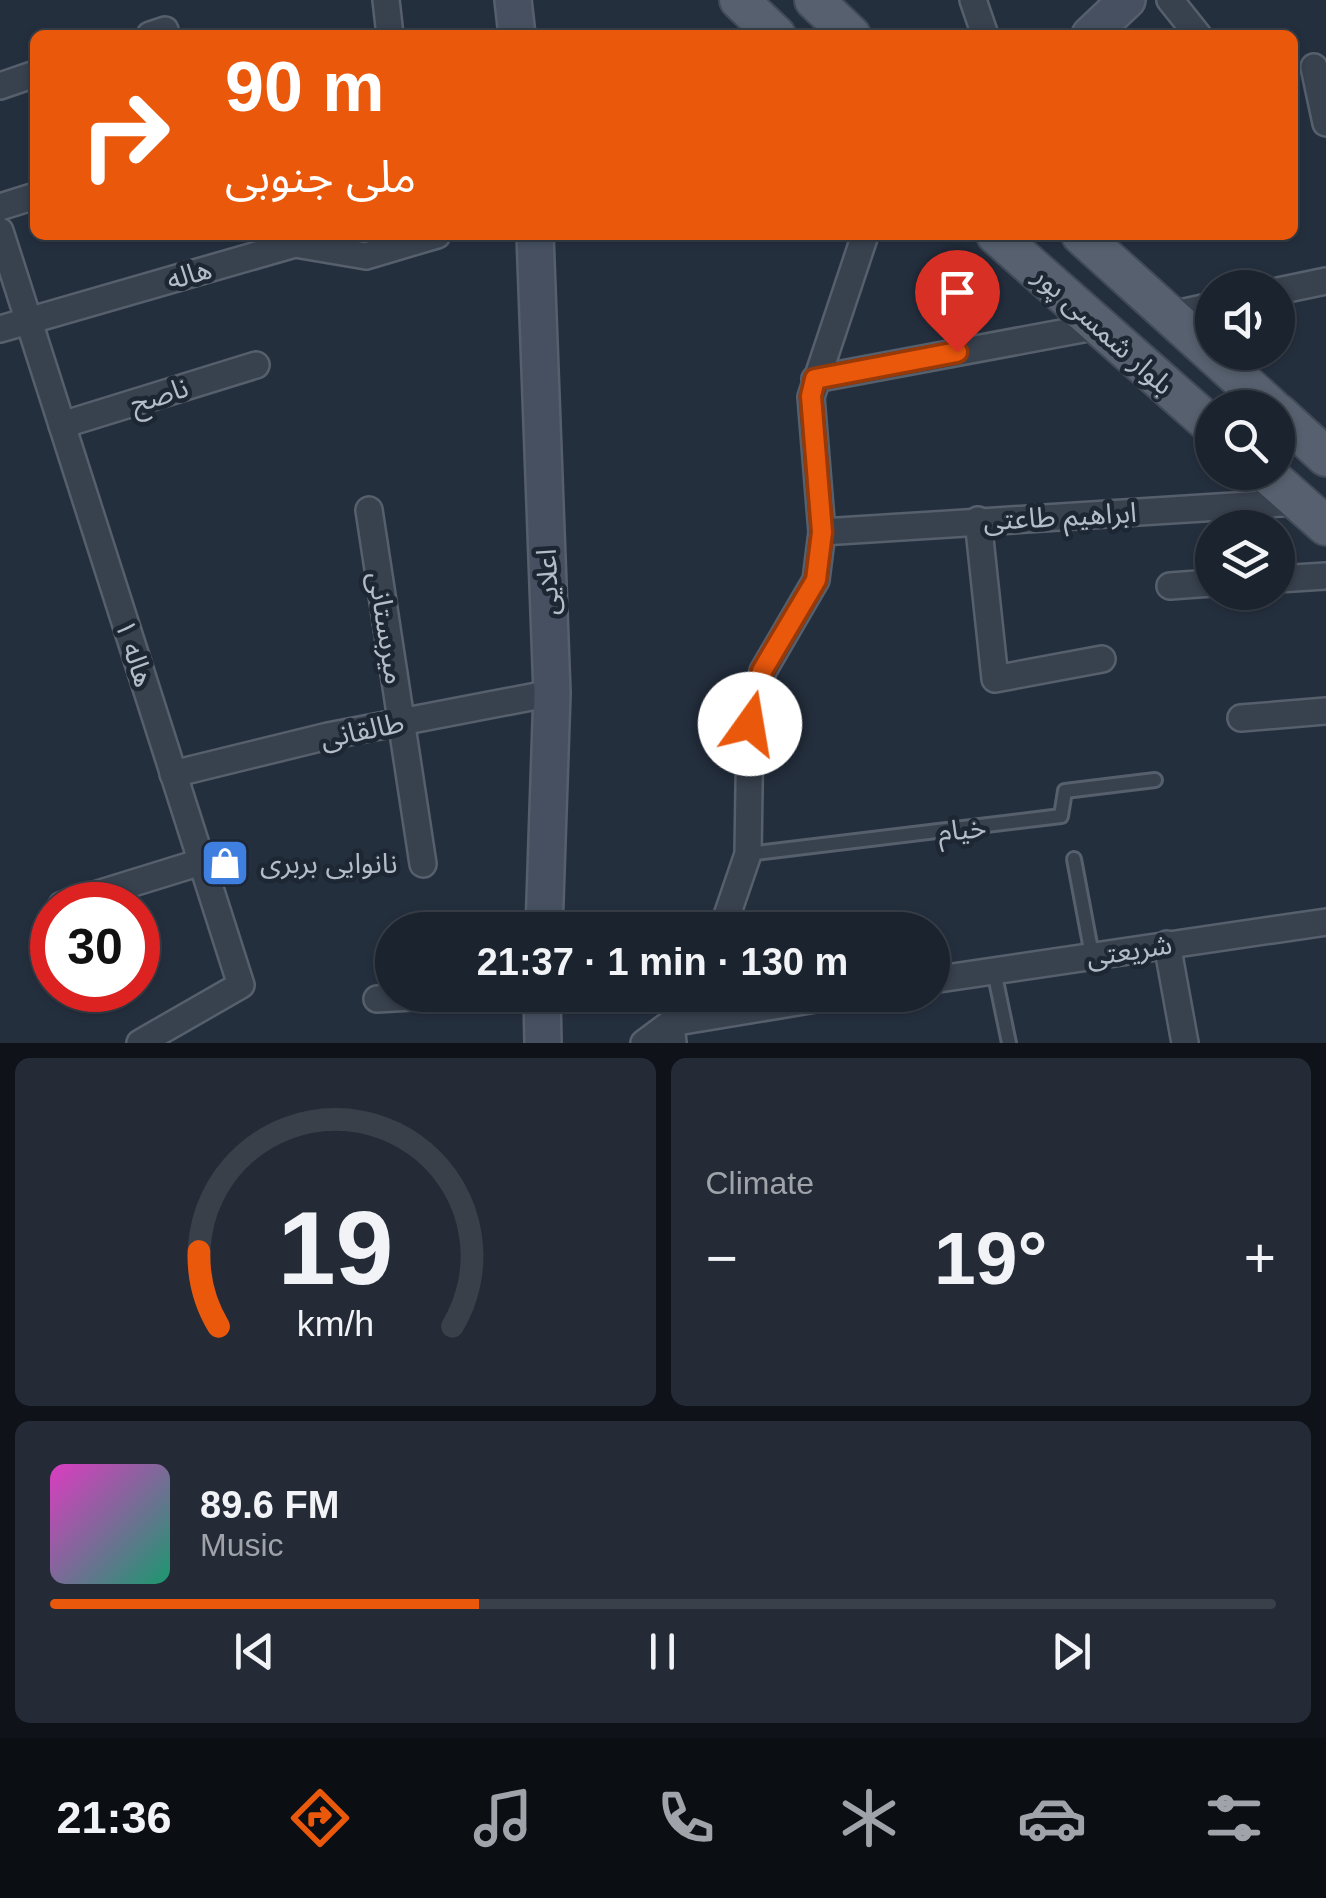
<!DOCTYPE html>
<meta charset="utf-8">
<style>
body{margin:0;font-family:Arial,"Noto Sans Arabic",sans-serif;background:#242b36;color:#f1f3f6;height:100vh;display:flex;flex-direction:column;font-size:38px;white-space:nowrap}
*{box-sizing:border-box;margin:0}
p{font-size:32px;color:#a0a4aa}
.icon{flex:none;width:55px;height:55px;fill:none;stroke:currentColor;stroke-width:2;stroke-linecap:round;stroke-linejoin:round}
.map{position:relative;height:1043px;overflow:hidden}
.details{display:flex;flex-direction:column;gap:15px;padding:15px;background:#0f1319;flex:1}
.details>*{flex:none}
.top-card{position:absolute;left:30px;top:30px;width:1268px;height:210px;border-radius:15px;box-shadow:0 2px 8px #0004,0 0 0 2px #39404a;background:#ea580c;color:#fff;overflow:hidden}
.fabs{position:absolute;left:1195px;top:270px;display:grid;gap:20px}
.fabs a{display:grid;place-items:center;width:100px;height:100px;border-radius:50%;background:#1b232e;box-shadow:0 2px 8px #0004,0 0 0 2px #39404a;font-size:50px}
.speed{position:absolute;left:30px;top:882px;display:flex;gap:20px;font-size:50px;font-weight:700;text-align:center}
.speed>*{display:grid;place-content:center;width:130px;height:130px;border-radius:50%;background:#1b232e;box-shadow:0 2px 8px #0004,0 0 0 2px #39404a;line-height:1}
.speed .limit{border:15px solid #d22;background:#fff;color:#111}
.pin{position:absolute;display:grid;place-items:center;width:85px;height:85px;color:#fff;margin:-102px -42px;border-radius:50% 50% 50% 0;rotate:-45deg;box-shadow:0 0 10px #0007}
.pin .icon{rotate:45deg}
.me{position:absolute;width:110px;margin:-55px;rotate:13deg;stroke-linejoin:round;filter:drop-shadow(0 0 8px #0008)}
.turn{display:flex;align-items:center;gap:35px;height:210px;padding:0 30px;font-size:45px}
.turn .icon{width:130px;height:130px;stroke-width:2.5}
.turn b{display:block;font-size:70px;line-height:85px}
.big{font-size:75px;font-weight:600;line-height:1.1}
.details .card{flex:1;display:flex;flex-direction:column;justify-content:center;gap:15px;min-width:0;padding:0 35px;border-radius:15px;background:#242b36}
.details .dial{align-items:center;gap:0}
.dial svg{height:260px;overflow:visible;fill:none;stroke:#39404a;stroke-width:7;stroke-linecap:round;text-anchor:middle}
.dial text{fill:#f1f3f6;stroke:none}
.song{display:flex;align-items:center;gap:30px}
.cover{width:120px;height:120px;border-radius:15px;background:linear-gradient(135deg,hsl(310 70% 55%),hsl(160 70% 35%))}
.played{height:10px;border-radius:5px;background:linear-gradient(90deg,#ea580c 35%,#39404a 35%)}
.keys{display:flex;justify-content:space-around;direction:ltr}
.heat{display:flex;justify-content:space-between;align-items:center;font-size:55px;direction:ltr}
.details .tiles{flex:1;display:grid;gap:15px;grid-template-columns:1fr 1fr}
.card:last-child{grid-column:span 2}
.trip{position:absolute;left:375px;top:912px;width:575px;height:100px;border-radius:50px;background:#1b232e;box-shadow:0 2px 8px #0004,0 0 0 2px #39404a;font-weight:600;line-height:100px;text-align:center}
.tab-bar{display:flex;height:160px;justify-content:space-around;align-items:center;background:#0b0e12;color:#a0a4aa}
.tab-bar .icon{width:70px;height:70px}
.tab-bar .active{color:#ea580c}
.tab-bar b{font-size:45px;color:#f1f3f6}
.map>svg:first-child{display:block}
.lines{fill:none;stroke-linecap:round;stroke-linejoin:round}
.lane-casing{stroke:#565f6c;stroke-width:18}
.street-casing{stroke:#565f6c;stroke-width:30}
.secondary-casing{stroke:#565f6c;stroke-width:40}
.primary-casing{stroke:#414a57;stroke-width:42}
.lane{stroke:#38414e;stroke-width:12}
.street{stroke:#38414e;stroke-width:25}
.secondary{stroke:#465061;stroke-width:35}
.primary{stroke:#56606e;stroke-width:38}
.route-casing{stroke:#983908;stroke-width:25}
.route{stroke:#ea580c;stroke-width:18}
.labels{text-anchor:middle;stroke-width:9;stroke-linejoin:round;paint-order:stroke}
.street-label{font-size:28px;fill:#b4bcc9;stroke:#1d2633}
.poi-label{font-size:28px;fill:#b4bcc9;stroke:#1d2633;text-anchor:start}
</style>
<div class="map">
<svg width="1326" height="1043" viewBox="0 0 1326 1043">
<rect width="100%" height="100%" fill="#242f3e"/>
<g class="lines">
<g class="lane-casing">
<g id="lane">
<polyline points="748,854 1061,816 1065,791 1155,780"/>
<polyline points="1074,859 1092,955"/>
<polyline points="994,971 1009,1043"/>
</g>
</g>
<g class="street-casing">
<g id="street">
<polyline points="386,0 390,35"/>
<polyline points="973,0 985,35"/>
<polyline points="1170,0 1198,35"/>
<polyline points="150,35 165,30"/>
<polyline points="1314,67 1326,123"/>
<polyline points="0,86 35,74"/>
<polyline points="0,207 35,196"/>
<polyline points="0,231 241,985 140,1043"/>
<polyline points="1278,291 1326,281"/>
<polyline points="1171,315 1212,306"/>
<polyline points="0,329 295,244 366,256 437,235"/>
<polyline points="815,379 1099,326"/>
<polyline points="62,425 256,365"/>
<polyline points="369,510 423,864"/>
<polyline points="978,520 995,679 1102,659"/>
<polyline points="822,532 1298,502"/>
<polyline points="1278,579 1326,576"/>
<polyline points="1170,586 1212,583"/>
<polyline points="1241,718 1326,711"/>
<polyline points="173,774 328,736 552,693"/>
<polyline points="62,905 201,862"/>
<polyline points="722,930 748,854 750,724 763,671 816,580 822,532 811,397 865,235"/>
<polyline points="1167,944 1185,1043"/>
<polyline points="932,980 1326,922"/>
<polyline points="377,999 448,995"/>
<polyline points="644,1043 671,1023 691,995"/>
<polyline points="673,1043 671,1023 840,995"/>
</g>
</g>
<g class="secondary-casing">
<g id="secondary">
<polyline points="513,0 517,35"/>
<polyline points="1090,35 1127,0"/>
<polyline points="535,235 552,693 544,930"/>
<polyline points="542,995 543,1043"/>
</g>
</g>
<g class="primary-casing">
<g id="primary">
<polyline points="739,0 776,35"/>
<polyline points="814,0 851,35"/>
<polyline points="996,235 1212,426"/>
<polyline points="1081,235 1272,408"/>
<polyline points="1278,413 1326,457"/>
<polyline points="1265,472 1326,526"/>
</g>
</g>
<use href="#lane" class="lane"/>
<use href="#street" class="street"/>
<use href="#secondary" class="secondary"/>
<use href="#primary" class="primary"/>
</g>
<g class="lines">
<g class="route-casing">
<polyline id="route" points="750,724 762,671 816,580 822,532 811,396 815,379 957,352"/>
</g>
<use href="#route" class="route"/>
</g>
<defs>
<g id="shop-square" transform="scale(2.5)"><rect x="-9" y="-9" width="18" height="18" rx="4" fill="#3f7fe0" stroke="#1d2633"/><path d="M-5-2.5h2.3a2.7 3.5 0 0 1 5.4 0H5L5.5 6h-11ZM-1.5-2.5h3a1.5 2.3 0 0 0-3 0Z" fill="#fff"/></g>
</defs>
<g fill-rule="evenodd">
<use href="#shop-square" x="225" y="863"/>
</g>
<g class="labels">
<g class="street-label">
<text transform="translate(189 274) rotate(-16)" y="10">هاله</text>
<text transform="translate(1104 330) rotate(42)" y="10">بلوار شمسی پور</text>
<text transform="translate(159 395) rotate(-18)" y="10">ناصح</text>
<text transform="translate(1060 516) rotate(-3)" y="10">ابراهیم طاعتی</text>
<text transform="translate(547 582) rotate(-92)" y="10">اعلایی</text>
<text transform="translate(387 628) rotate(81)" y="10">میربستانی</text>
<text transform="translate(135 653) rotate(72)" y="10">هاله ۱</text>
<text transform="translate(362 730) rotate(-12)" y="10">طالقانی</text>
<text transform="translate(962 829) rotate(-6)" y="10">خیام</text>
<text transform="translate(1129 950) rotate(-9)" y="10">شریعتی</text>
</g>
<g class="poi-label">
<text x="260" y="873">نانوایی بربری</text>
</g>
</g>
</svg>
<div class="fabs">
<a><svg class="icon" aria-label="sound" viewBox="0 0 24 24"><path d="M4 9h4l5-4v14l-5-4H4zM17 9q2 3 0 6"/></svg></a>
<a><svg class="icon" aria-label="search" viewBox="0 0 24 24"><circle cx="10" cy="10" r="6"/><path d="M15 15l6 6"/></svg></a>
<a><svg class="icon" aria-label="layers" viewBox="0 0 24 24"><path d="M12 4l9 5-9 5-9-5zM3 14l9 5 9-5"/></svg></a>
</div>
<div class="speed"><div class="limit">30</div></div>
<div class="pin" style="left:957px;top:352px;background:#d93025"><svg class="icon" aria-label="arrive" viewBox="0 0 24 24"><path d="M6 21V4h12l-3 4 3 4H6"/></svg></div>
<svg class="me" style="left:750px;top:724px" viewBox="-20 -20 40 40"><circle r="19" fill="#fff"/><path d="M0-13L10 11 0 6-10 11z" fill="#ea580c"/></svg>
<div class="trip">21:37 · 1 min · 130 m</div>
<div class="top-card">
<div class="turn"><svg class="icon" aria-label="right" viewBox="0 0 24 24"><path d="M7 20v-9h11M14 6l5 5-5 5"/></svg><div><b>90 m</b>ملی جنوبی</div></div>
</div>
</div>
<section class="details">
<div class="tiles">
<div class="card dial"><svg viewBox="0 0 100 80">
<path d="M14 69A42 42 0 1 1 86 69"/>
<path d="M14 69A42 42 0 0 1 8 46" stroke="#ea580c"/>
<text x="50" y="56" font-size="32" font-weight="700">19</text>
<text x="50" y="72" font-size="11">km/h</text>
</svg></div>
<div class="card"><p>Climate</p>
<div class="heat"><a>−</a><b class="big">19°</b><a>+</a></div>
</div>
<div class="card">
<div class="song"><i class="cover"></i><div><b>89.6 FM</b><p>Music</p></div></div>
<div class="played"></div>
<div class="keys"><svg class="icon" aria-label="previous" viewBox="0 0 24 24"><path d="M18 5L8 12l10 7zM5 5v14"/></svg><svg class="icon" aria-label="pause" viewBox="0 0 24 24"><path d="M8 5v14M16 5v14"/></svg><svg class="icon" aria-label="next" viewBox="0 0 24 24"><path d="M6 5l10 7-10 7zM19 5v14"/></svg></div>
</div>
</div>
</section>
<nav class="tab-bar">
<b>21:36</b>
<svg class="icon active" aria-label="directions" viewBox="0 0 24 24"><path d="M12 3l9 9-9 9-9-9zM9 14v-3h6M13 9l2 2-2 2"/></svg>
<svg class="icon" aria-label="music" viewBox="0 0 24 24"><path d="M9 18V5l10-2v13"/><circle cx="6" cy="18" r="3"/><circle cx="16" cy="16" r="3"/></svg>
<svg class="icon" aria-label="phone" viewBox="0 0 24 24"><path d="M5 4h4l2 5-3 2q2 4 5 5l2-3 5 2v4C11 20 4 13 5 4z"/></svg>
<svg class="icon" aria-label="climate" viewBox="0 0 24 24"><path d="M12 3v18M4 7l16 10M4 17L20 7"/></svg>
<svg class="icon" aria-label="car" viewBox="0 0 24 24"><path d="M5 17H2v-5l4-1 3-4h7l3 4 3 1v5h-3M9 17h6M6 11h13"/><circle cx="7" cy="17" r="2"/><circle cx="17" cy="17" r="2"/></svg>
<svg class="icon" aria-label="filters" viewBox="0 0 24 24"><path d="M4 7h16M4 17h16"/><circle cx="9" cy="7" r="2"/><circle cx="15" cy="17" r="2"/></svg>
</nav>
